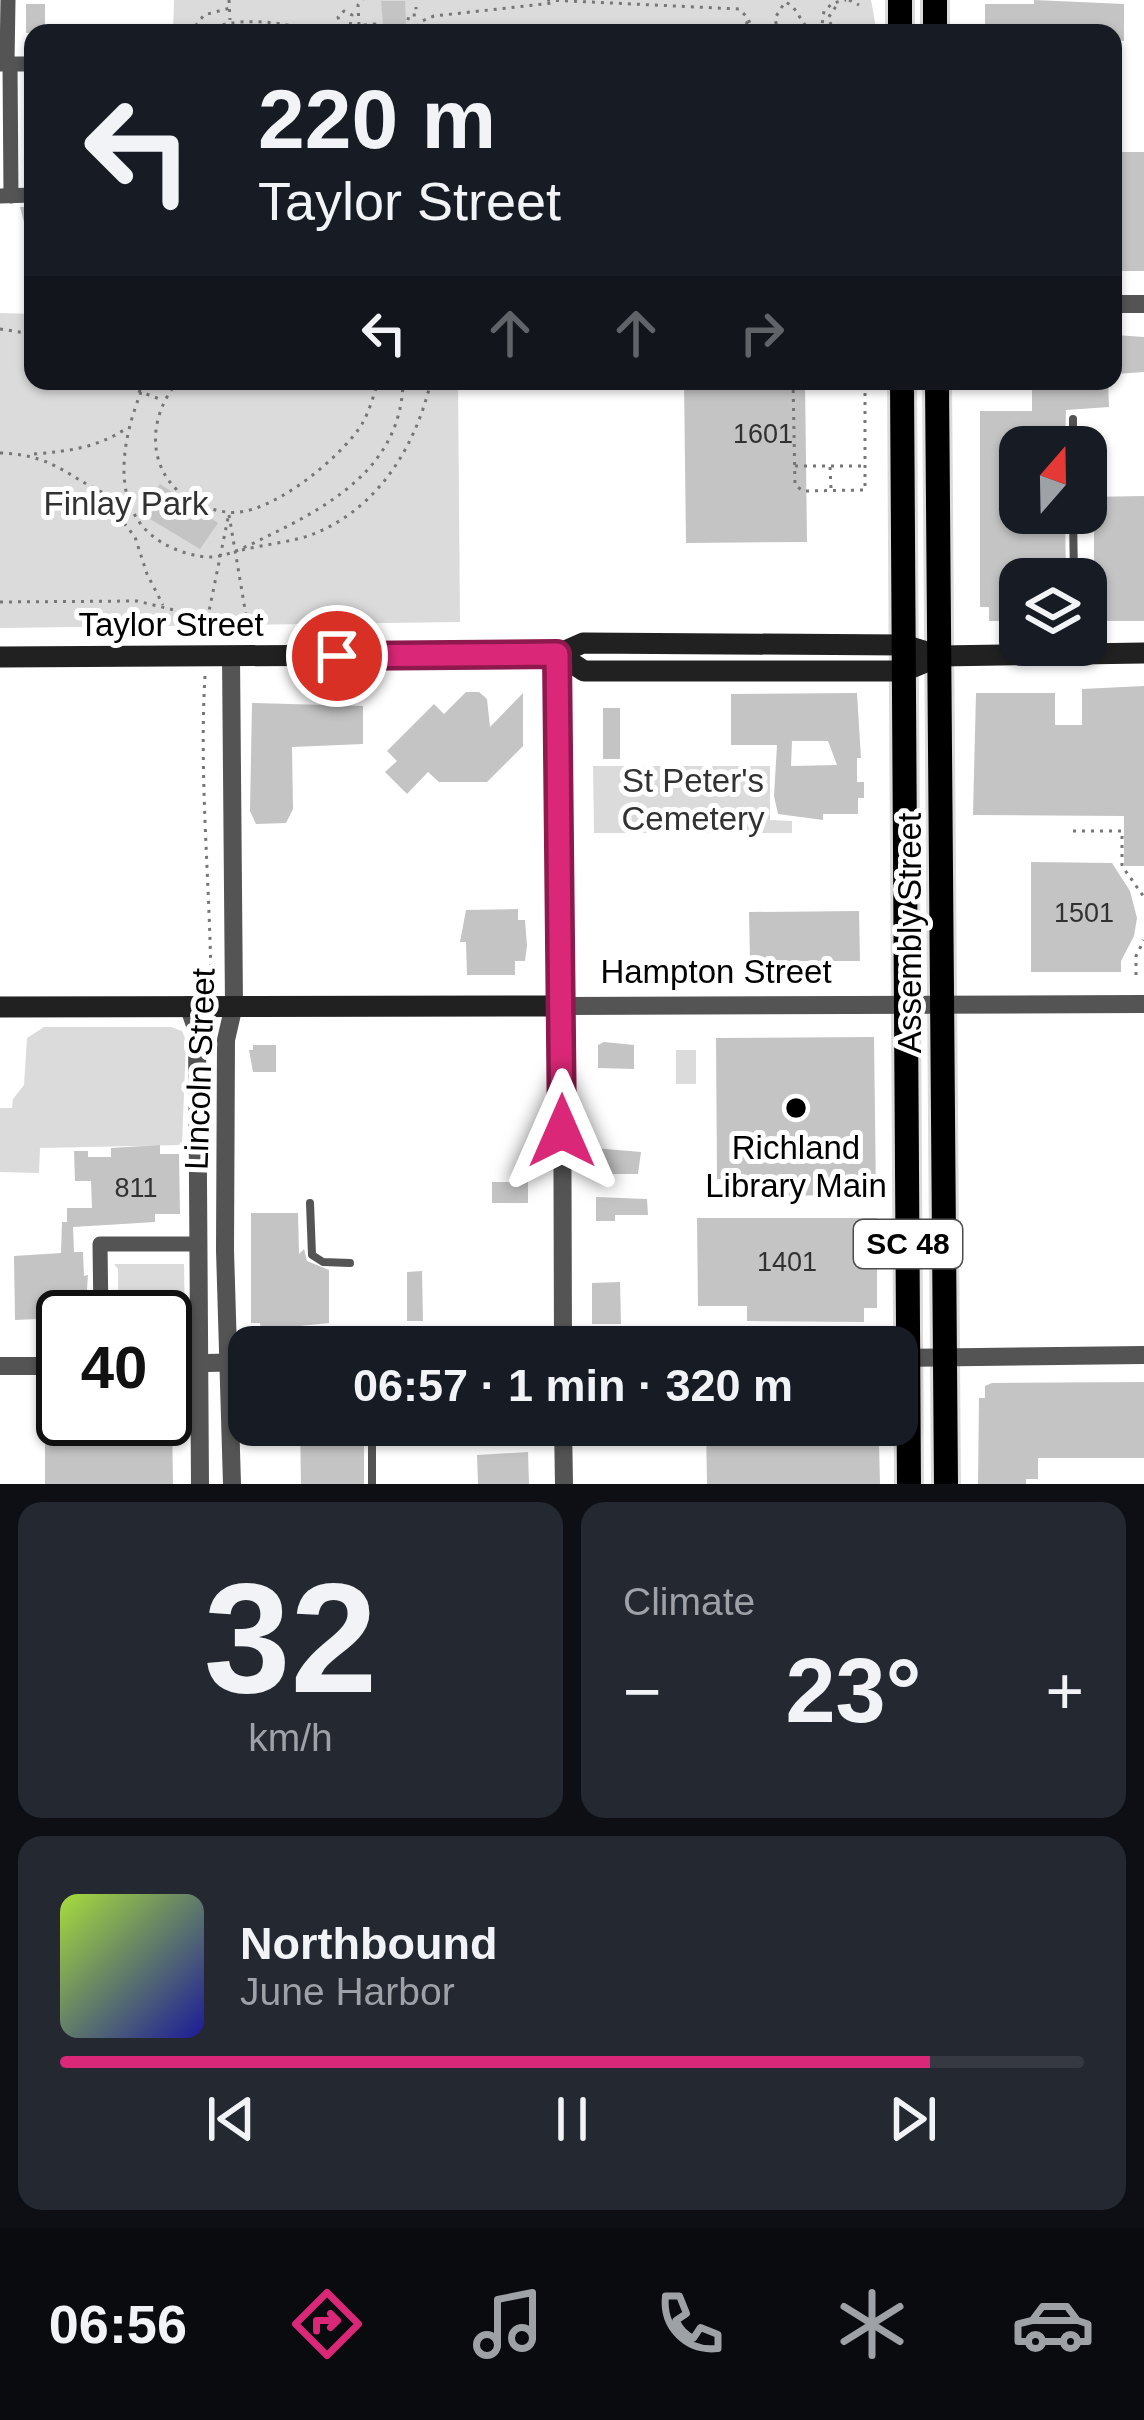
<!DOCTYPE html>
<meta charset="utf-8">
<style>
body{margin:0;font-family:Arial,sans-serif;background:#242831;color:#f1f3f6;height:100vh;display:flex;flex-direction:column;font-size:45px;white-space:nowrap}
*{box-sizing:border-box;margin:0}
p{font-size:39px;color:#9ea1a6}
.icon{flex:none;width:66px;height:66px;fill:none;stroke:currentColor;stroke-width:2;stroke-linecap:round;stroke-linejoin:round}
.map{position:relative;height:1484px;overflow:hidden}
.sheet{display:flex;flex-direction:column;gap:18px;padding:18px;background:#0d0f14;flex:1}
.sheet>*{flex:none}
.guide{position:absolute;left:24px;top:24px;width:1098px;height:366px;border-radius:24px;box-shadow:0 3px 9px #0004;background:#171b24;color:#f1f3f6;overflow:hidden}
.needle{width:78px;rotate:20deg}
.buttons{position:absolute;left:999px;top:426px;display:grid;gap:24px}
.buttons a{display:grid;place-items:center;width:108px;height:108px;border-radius:24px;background:#171b24;box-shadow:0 3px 9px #0004;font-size:60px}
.speed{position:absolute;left:36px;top:1290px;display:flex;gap:24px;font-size:60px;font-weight:700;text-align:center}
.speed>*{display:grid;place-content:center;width:156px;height:156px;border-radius:50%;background:#171b24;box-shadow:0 3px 9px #0004;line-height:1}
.speed .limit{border:6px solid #111;border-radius:18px;background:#fff;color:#111}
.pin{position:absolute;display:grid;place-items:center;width:102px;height:102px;color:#fff;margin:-51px;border:6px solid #fff;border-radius:50%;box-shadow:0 3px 12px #0007}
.me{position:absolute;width:132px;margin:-66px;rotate:0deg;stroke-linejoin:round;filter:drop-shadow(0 0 9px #0008)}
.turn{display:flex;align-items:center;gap:42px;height:252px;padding:0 36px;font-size:54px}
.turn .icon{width:156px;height:156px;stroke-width:2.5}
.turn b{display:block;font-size:84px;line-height:102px}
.lanes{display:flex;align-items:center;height:114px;padding:0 36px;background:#0003;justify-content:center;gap:60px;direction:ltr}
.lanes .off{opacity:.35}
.big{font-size:90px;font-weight:700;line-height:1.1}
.sheet .tile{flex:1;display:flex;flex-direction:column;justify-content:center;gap:18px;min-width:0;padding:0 42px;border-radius:24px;background:#242831}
.sheet .dial{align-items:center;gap:0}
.dial b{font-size:156px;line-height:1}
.song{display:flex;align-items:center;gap:36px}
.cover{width:144px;height:144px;border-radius:18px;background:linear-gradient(135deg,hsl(80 70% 55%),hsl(240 70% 35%))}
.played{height:12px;border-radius:6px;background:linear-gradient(90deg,#db2777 85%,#363941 85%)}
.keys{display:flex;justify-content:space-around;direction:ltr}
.heat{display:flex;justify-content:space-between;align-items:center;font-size:66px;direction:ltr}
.sheet .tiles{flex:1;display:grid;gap:18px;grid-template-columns:1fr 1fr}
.tile:last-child{grid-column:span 2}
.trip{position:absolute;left:228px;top:1326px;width:690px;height:120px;border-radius:24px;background:#171b24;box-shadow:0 3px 9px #0004;font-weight:700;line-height:120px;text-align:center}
.tab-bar{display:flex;height:192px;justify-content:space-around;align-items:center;background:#090b0e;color:#9ea1a6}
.tab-bar .icon{width:84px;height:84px}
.tab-bar .active{color:#db2777}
.tab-bar b{font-size:54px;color:#f1f3f6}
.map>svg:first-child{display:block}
.green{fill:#dbdbdb}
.building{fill:#c4c4c4;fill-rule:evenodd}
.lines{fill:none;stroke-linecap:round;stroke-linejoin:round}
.primary-casing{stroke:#dbdbdb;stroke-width:30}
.path{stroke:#767676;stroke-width:3;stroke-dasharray:3 6;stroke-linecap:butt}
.service{stroke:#545454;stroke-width:8}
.minor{stroke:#545454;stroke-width:15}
.tertiary{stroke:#545454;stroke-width:18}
.secondary{stroke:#212121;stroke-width:21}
.primary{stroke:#000;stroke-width:24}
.route-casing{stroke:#8e194d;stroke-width:30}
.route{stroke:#db2777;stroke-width:21}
.poi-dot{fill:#000;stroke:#fff;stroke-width:4.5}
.labels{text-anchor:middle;stroke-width:10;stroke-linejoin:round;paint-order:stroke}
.number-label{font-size:27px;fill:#313131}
.shield{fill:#fff;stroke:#4c4c4c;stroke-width:3}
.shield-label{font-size:30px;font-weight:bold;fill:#000}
.park-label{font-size:33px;fill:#323232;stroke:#fff}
.street-label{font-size:33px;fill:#000;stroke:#fff}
.poi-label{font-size:33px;fill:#000;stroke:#fff}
</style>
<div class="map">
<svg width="1144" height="1484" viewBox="0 0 1144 1484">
<rect width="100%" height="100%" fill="#fff"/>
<g class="green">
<polygon points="174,0 871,0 877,33 173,33"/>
<polygon points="0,313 33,314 33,381 458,381 460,622 0,628"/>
<polygon points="593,766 770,766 770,820 792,821 792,833 594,833"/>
<polygon points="44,1027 171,1027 182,1031 186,1041 182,1145 40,1148 39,1173 0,1172 0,1108 12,1108 13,1099 24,1085 27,1038"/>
<rect x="676" y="1050" width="20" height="34"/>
<polygon points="114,1264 184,1264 185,1330 165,1330 165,1317 118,1317 118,1269"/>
</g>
<g class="building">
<polygon points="1034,0 1124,4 1124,41 1113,40 1113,33 985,33 985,4 1034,4"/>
<polygon points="381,1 405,1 406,23 400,30 390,30 383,24"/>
<rect x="26" y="4" width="19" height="29"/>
<rect x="1113" y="152" width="31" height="119"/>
<polygon points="20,207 33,207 33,240 29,241"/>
<polygon points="1115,335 1144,337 1144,372 1116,374"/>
<polygon points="684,381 805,381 807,542 686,543"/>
<polygon points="1032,381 1108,381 1109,407 1066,410 1065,447 1020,447 1020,513 1065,513 1066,579 1020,579 1020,621 989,621 989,607 980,607 980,411 1032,411"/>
<polygon points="160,484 218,523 200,549 140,513"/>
<polygon points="1144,496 1144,621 1086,621 1086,584 1094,584 1094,527 1081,527 1086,497"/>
<polygon points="1144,686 1144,866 1124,866 1124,816 973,815 976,693 1055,693 1055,725 1082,725 1082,689"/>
<polygon points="466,692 479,692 487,699 490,727 523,693 523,746 487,782 439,782 428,772 407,794 385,772 397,761 387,751 434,704 444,714"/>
<path d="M857 693 861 758H857V782H864V798H858V814H823V820L778 814 774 796 777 745H731V694ZM792 741H828L837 765 791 766Z"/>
<polygon points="252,703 363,706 363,744 292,747 293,809 286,823 256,824 250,811"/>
<rect x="603" y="708" width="17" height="51"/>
<polygon points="1031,862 1112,863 1130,891 1137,918 1134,936 1121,961 1121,972 1031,972"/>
<polygon points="518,909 518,920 525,920 527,946 525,961 515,961 515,975 467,975 466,942 460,942 466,910"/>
<polygon points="859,911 860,961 750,961 749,912"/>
<polygon points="874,1037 876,1195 737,1196 737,1179 717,1179 716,1038"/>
<polygon points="604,1042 634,1045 634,1069 598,1068 598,1045"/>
<polygon points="253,1045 276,1045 276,1072 253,1072 249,1050 253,1050"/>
<polygon points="160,1145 160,1154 179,1154 180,1214 155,1214 155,1222 73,1227 74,1252 83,1252 84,1276 88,1275 85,1317 15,1320 14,1256 61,1253 62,1222 67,1222 67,1208 92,1208 91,1181 75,1181 74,1151 88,1151 88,1157 111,1157 111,1148"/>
<polygon points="594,1148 641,1152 638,1174 594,1174"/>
<rect x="492" y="1182" width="36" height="21"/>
<polygon points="596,1197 647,1199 648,1215 615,1215 615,1221 596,1221"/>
<polygon points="251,1213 298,1213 299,1254 304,1249 307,1261 329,1270 329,1323 261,1330 260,1323 251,1323"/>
<polygon points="697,1218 877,1218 877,1308 864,1308 864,1322 747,1321 747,1306 698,1306"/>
<polygon points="422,1271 423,1321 407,1321 407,1272"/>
<polygon points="620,1282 621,1324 592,1324 592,1283"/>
<polygon points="1144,1382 1144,1458 1038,1458 1038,1479 1026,1479 1026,1484 978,1484 979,1398 985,1398 985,1386 992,1383"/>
<polygon points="45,1398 63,1398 63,1419 172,1419 173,1484 45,1484"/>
<polygon points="300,1425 364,1425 364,1484 301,1484"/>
<polygon points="706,1425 755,1425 755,1431 865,1430 879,1443 880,1484 707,1484"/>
<polygon points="528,1452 529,1484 478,1484 477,1455"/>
</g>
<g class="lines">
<g class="primary-casing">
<g id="primary">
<polyline points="900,0 900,33"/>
<polyline points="935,0 935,33"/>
<polyline points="902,381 909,1484"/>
<polyline points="937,381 946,1484"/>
</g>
</g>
<g class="path">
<polyline points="229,0 230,20"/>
<polyline points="547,0 739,9 748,18 753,33"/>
<polyline points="849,0 859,5"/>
<polyline points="359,25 358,5 363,0"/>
<polyline points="821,32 824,11 833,3 846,0"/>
<polyline points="190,33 204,15 230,8"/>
<path d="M207 33C224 15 290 21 312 33"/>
<polyline points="348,33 341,29 338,17 344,11 352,15 350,26 375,24 391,33"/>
<polyline points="359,33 368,29 378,33"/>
<polyline points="398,33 406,29 409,15 416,15 416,7"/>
<polyline points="410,33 422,21 434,16 553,3"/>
<polyline points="744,33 748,19"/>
<path d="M778 33 775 18 785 2C801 8 798 27 818 33"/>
<polyline points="835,33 828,18 839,2"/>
<polyline points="0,329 33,334"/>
<polyline points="113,381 162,400"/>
<path d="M178 381C135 433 155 502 226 512 267 519 341 458 362 424 369 412 374 395 378 381"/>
<polyline points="793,381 795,485 803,491 865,490 865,381"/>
<path d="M141 392C122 440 108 509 161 542 176 551 197 558 214 557 235 554 255 542 274 533 339 501 402 461 403 381"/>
<path d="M0 453C63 455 71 485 124 500"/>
<path d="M34 454C69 451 97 448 127 428"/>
<polyline points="795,466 863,466"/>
<polyline points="830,467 831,488"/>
<polyline points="102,495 135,537 147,574 163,605"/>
<polyline points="229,515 248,627"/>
<path d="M242 550C266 544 294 542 316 533 380 506 416 445 431 381"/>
<polyline points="0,602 137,601 203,617"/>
<polyline points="204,636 229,513"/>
<path d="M205 676C199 778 210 882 211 985"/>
<polyline points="1073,831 1122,831 1122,866 1144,897"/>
<polyline points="1136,975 1136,956 1144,940"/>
</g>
<g class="service">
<polyline points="1073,419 1073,447"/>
<polyline points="1073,513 1074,579"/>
<polyline points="310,1203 312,1255 323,1262 350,1263"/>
<polyline points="372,1484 372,1425"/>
</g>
<g class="minor">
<polyline points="0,64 33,64"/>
<polyline points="7,64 8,0"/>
<polyline points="10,64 11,196"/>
<polyline points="0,196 33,195"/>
<polyline points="101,1317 100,1244 199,1244"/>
</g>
<g class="tertiary">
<polyline points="1113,304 1144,304"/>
<polyline points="231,656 234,1005 226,1040 225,1250 232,1484"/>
<polyline points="188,1005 197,1031 200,1484"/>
<polyline points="563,1347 562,1006 1144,1004"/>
<polyline points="897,1358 1144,1355"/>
<polyline points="165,1364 249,1362"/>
<polyline points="0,1366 63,1366"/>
<polyline points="563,1425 564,1484"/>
</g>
<g class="secondary">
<polyline points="558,654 584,671 904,671 940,656"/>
<polyline points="0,657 558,654 583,643 904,645 940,656 1144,653"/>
<polyline points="0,1007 562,1006 558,654"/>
</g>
<use href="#primary" class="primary"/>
</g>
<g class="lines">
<g class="route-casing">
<polyline id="route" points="337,656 557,654 562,1131"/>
</g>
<use href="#route" class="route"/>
</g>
<circle class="poi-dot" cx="796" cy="1108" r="12"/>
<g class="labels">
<g class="number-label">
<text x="763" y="443">1601</text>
<text x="1084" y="922">1501</text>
<text x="136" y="1197">811</text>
<text x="787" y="1271">1401</text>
</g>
<rect class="shield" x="854" y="1220" width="108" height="48" rx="9"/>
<g class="shield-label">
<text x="908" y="1254">SC 48</text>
</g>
<g class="park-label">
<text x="126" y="515">Finlay Park</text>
<text x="693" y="792">St Peter's<tspan x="693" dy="38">Cemetery</tspan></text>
</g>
<g class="street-label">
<text x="171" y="636">Taylor Street</text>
<text transform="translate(909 933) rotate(-90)" y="12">Assembly Street</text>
<text x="716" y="983">Hampton Street</text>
<text transform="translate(199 1069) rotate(-88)" y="12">Lincoln Street</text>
</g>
<g class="poi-label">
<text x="796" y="1159">Richland<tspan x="796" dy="38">Library Main</tspan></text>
</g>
</g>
</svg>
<div class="buttons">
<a><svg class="needle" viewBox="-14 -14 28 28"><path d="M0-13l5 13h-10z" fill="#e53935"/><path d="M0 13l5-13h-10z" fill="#9ea1a6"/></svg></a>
<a><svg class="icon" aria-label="layers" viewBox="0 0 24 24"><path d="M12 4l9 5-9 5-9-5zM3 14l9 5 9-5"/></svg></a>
</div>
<div class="speed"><div class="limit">40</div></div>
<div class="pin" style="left:337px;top:656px;background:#d93025"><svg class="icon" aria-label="arrive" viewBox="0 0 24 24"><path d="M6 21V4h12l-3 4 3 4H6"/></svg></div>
<svg class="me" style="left:562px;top:1131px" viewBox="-20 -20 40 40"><path d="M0-17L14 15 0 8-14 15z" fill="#db2777" stroke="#fff" stroke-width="4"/></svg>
<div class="trip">06:57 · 1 min · 320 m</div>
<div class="guide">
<div class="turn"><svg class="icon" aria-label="left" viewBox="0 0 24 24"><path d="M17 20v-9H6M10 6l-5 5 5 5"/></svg><div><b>220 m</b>Taylor Street</div></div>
<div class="lanes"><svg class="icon" aria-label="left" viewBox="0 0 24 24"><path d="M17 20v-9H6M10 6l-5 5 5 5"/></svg><svg class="icon off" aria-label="ahead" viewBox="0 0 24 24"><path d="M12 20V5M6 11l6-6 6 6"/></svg><svg class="icon off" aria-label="ahead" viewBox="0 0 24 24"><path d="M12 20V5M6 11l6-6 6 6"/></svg><svg class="icon off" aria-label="right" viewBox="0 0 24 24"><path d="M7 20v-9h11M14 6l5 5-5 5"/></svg></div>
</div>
</div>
<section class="sheet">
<div class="tiles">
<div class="tile dial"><b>32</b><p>km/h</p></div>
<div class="tile"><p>Climate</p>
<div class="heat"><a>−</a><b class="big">23°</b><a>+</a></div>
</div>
<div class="tile">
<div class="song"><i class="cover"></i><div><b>Northbound</b><p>June Harbor</p></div></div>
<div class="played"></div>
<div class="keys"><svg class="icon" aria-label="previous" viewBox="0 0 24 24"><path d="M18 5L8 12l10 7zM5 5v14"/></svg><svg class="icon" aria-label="pause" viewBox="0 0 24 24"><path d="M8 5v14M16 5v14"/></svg><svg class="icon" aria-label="next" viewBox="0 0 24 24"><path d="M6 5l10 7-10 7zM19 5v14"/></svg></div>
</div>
</div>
</section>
<nav class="tab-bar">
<b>06:56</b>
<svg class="icon active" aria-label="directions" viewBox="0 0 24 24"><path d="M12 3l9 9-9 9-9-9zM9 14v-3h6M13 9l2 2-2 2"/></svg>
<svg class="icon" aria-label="music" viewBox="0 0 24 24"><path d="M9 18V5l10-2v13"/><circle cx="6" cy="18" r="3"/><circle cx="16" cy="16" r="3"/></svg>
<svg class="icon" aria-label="phone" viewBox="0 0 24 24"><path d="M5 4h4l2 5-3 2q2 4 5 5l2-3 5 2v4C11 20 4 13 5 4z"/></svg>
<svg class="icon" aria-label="climate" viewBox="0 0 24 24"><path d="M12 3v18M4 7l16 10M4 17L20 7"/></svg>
<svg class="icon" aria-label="car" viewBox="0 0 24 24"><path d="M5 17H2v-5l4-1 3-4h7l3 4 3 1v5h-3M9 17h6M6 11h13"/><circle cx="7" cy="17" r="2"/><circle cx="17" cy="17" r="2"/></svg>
</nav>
